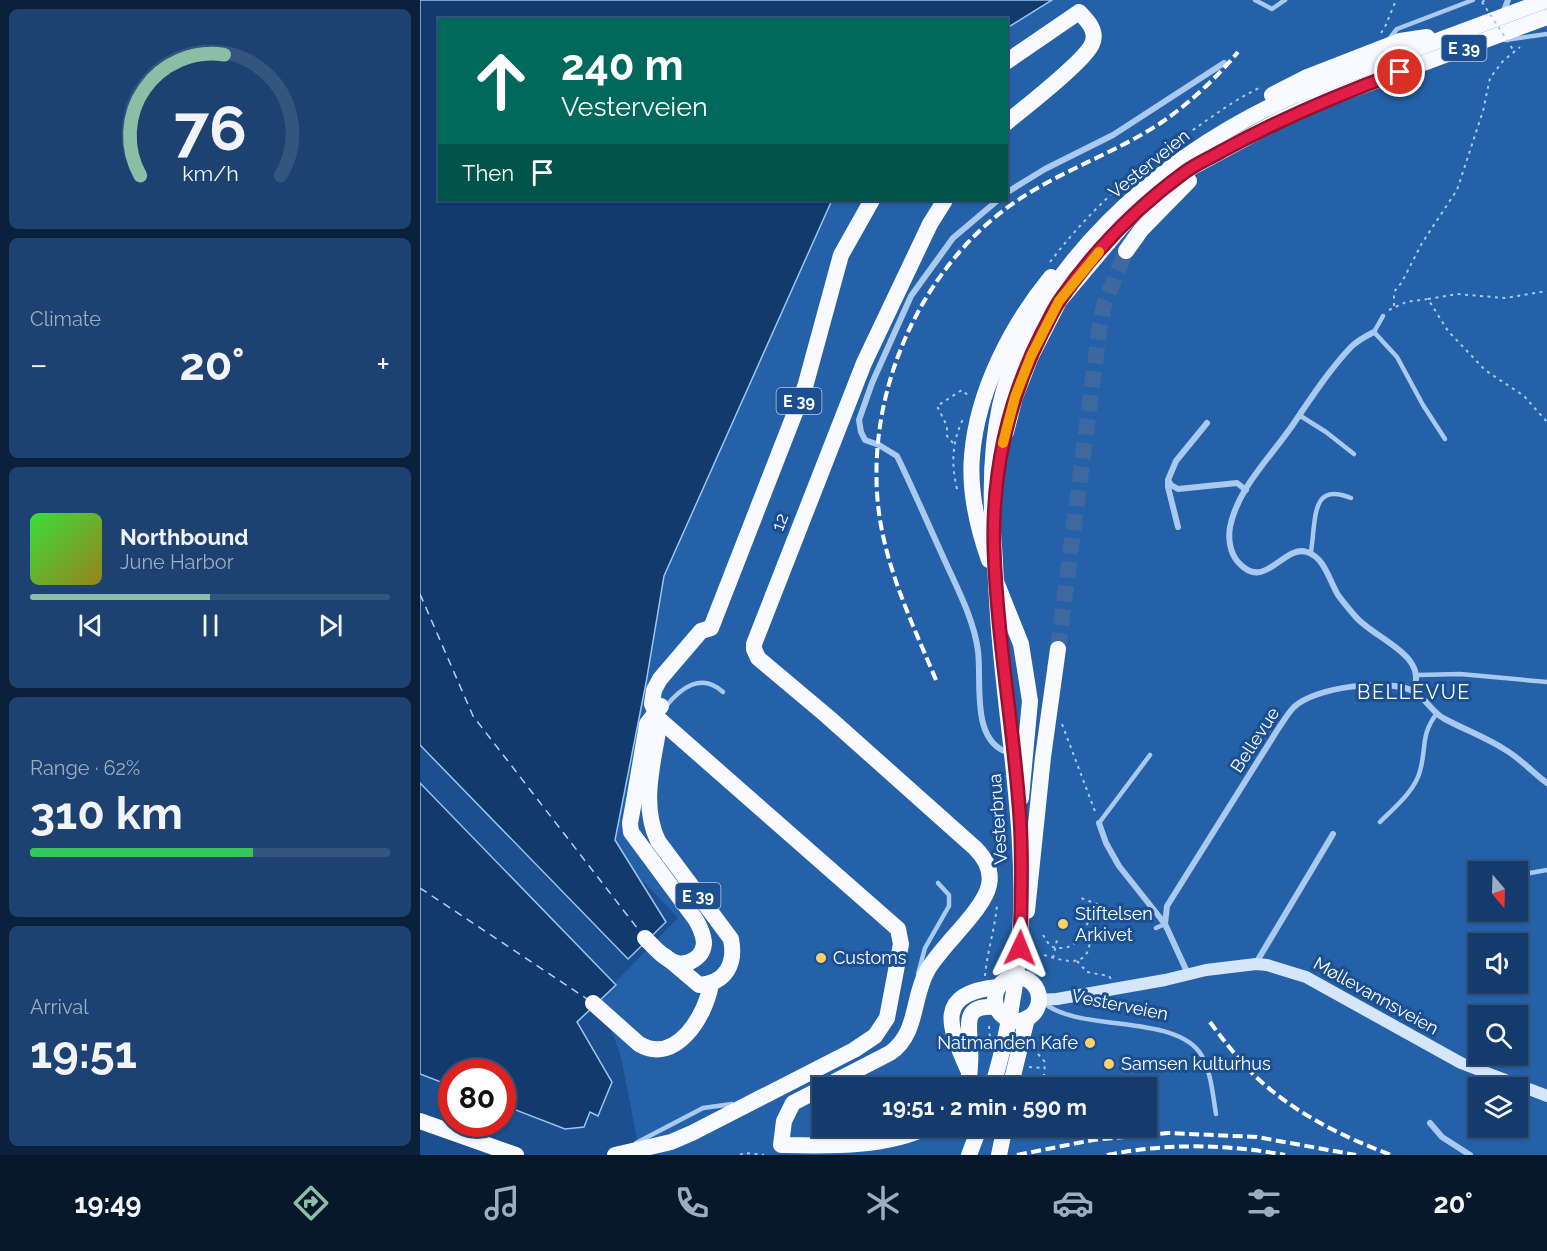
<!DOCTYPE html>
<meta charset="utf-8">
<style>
body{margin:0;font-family:Raleway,sans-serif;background:#1d4271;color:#f1f3f6;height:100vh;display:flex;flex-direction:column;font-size:22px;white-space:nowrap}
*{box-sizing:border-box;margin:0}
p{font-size:20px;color:#9dadc1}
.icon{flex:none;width:33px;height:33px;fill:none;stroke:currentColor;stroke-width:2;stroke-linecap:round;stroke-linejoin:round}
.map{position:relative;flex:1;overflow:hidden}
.sheet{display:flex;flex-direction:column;gap:9px;padding:9px;background:#0b203b;width:420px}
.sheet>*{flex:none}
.hud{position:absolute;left:18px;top:18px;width:570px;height:183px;border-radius:0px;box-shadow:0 2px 4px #0004,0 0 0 2px #33557e;background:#00695c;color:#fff;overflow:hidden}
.needle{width:39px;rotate:161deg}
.fabs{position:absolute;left:1048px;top:861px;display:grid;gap:12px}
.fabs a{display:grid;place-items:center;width:60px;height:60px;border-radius:0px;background:#143b6b;box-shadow:0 2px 4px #0004,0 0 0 2px #33557e;font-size:30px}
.speed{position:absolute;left:18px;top:1059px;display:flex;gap:12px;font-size:30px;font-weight:700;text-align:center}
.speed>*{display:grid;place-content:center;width:78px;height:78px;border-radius:50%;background:#143b6b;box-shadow:0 2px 4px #0004,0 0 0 2px #33557e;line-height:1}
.speed .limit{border:9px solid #d22;background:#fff;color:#111}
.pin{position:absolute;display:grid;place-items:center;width:51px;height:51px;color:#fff;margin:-26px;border:3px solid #fff;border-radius:50%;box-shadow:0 2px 6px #0007}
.me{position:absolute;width:66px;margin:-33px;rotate:2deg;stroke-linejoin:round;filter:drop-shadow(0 0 4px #0008)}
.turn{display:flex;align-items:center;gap:21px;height:126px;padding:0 24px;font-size:27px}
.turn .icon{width:78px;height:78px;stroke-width:2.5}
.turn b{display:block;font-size:42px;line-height:51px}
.then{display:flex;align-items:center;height:57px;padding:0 24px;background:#0003;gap:12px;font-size:22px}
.big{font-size:45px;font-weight:700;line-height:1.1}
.sheet .card{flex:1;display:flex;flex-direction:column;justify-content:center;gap:9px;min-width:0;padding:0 21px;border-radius:9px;background:#1d4271}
.sheet .dial{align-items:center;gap:0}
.dial svg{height:156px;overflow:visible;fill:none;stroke:#33557e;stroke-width:7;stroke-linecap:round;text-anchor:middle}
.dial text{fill:#f1f3f6;stroke:none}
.song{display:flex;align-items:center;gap:18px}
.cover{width:72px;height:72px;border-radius:9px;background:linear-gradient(135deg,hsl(120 70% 55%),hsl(50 70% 35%))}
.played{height:6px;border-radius:3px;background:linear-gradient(90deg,#8abfa5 50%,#33557e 50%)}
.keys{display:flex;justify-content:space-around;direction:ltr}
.heat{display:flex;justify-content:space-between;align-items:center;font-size:33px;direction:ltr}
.charge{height:9px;border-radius:4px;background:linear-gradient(90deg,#34c759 62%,#33557e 0)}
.trip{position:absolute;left:392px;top:1077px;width:345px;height:60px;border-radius:0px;background:#143b6b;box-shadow:0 2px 4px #0004,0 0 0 2px #33557e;font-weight:700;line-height:60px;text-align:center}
.tabs{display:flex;height:96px;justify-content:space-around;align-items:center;background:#08182b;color:#9dadc1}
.tabs .icon{width:42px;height:42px}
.tabs .current{color:#8abfa5}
.tabs b{font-size:27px;color:#f1f3f6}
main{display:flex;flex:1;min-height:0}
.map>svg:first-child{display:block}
.green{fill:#2461a8;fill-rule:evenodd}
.water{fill:#123a6d;stroke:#9cc4f0;stroke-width:1.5}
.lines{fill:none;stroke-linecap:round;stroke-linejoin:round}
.ferry{stroke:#b5d3f5;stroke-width:1.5;stroke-dasharray:8 6;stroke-linecap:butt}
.trunk-tunnel{stroke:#3d69a0;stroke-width:16;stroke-dasharray:16 8;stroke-linecap:butt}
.path{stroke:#a9c9ee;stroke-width:2;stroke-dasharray:3 4.5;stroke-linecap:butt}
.service{stroke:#a9c9ee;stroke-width:4.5}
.minor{stroke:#a9c9ee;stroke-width:6}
.secondary{stroke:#d6e6fa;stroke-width:12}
.trunk{stroke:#f8faff;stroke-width:16}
.rail{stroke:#fff;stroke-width:4;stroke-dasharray:10 4.5;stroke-linecap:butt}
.path-bridge{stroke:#a9c9ee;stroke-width:2;stroke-dasharray:3 4.5;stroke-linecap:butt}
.trunk-bridge{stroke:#f8faff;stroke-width:16}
.route-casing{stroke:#92132f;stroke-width:15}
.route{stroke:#e11d48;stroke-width:10}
.slow{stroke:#f59e0b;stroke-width:10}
.poi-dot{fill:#ffd166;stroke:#1b4f8f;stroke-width:2}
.labels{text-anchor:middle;stroke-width:6;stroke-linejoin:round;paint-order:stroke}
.shield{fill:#1b4f8f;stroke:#bbcadd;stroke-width:1.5}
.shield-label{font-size:16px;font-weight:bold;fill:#fff}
.street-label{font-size:18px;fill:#fff;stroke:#1b4f8f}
.poi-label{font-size:18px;fill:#fff;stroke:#1b4f8f;text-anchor:start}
.neighbourhood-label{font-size:20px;letter-spacing:1.5px;fill:#fff;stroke:#1b4f8f}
</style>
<main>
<section class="sheet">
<div class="card dial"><svg viewBox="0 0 100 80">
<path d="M14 69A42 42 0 1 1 86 69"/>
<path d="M14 69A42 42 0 0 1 57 7" stroke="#8abfa5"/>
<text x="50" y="56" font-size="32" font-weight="700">76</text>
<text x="50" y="72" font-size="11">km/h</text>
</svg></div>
<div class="card"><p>Climate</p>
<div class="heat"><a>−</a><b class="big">20°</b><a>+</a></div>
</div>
<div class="card">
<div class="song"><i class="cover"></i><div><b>Northbound</b><p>June Harbor</p></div></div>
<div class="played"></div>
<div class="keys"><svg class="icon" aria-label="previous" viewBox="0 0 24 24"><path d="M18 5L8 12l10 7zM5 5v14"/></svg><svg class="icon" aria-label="pause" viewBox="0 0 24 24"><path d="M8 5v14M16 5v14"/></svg><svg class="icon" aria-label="next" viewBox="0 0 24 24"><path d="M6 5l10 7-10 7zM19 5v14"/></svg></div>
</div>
<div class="card"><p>Range · 62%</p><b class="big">310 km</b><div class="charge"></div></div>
<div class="card"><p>Arrival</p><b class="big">19:51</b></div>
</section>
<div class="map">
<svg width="1127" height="1155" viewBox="0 0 1127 1155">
<rect width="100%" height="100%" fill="#1b4f8f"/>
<path class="green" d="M606 0H1127V1155H220L201 1057 180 998 258 918 187 843 245 560 400 200H586V20ZM1059 872H1098V910H1059ZM1059 944H1098V982H1059ZM1059 1016H1098V1054H1059ZM402 1088H726V1126H402ZM1059 1088H1098V1126H1059Z"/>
<g class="water">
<polygon points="0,0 632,0 587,28 586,20 20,20 20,200 412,200 244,576 226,683 195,840 246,922 208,959 0,745"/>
<polygon points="0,783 196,985 157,1022 192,1082 178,1116 170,1112 164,1127 145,1129 83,1105 82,1072 32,1072 31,1086 0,1074"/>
</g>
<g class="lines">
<g class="ferry">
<polyline points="0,594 53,716 221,933"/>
<polyline points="0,888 167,999"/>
</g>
<polyline class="trunk-tunnel" points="638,649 679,332 684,305 706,251"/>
<g class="path">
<polyline points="1062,2 1065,0"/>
<polyline points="961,33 965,27 976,0"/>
<path d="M630 262C668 212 712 172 763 137 789 119 812 101 841 87"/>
<polyline points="1008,299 1037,294 1085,298 1127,291"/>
<polyline points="974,306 974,292 982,282 1002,243 1037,190 1063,111 1070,78 1083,61 1100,47"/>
<polyline points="969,310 986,302 1008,299 1028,331 1065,370 1104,396 1127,422"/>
<polyline points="533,443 527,436 527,426 517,406 542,390 550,397"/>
<path d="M537 489C531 464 532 442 543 419"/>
<polyline points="642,724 676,814"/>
<polyline points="580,786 580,802 582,810"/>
<polyline points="582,864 584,840"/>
<path d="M623 935 630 946C641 950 653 949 659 937H670"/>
<path d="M624 955C644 961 669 970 670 939 670 934 668 929 667 924L675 912 677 904 661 898"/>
<polyline points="633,958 637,940"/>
<polyline points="657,961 667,972 689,976 691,979"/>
<path d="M565 976C567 952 575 929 577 905"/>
<polyline points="569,1026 570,1038"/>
<polyline points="618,1054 625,1062 623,1088"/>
<polyline points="609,1067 624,1068"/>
<polyline points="519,1138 537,1126"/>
<polyline points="320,1155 324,1153 344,1155"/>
</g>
<g class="service">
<polyline points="835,0 852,9 865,0"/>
<polyline points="970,38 977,29 1053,0"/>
<polyline points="1085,40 1127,34"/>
<polyline points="963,316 954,332 977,357 1003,405 1025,439"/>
<polyline points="879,415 906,432 934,454"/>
<path d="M891 554C891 547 893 541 893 534 896 508 897 484 931 498"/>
<polyline points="998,675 1040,674 1127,682"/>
<path d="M246 706C261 688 281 672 303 692"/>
<path d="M960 822C974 808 995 791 1000 771 1007 746 1000 736 1017 713"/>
<polyline points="679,823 730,755"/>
<polyline points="1087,862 1110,873 1127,870"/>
<polyline points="1098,879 1110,873"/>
<polyline points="736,928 745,924"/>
<polyline points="498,974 505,948 529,906 529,895 518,883"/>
<path d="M624 1003C660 1033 758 1013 782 1056 791 1072 793 1096 796 1114"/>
<polyline points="216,1143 283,1108 312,1104"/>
</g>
<g class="minor">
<polyline points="1083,13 1088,0"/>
<polyline points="586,193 625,169 693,135 804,63"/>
<path d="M578 200 533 238 491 296 452 383 439 420 441 432 445 440 459 445 477 456C494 491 509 526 525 561 538 590 554 620 558 651 562 682 550 743 590 753"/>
<path d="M954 332C946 336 938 340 931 347 910 369 891 398 874 423 852 456 818 487 810 527 808 539 810 553 818 562 845 593 863 544 887 552 905 558 909 580 918 595 923 602 929 609 935 616 954 639 1010 655 993 691"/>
<polyline points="787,423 756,461 748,480 751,485 758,489 817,483 826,490"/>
<polyline points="748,481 748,487 758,527"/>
<polyline points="679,823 686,843 699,866 745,924"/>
<polyline points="836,963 913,834"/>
<path d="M768 974 745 924 747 906 858 729C863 722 868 713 874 707 895 687 967 678 993 691 1005 697 1011 711 1023 718 1043 729 1065 737 1084 749 1100 758 1112 772 1127 783"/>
<polyline points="1010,1123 1022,1137 1050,1155"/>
</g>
<polyline class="secondary" points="619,1000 637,999 745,980 786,970 836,964 847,965 886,977 1041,1063 1127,1096"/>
<g class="trunk">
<path d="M586 62 659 12C667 20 678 31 672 44 665 61 603 109 586 123"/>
<polyline points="852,95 885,78 980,41 1007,37"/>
<polyline points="706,251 721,230 769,181"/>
<polyline points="586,432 595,397 611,356 639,301 708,219 767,170 863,118 899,102 1127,17"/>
<path d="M574 546C570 498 570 453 580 406 612 267 740 158 864 100 900 84 937 71 974 57 1025 38 1076 19 1127 0"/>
<path d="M569 560C557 526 549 491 552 456 557 392 591 326 631 277"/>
<polyline points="577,584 601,644 610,701 601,798"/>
<polyline points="236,713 232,704 234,690 240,679 281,631 291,628 385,387 421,255 452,200"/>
<path d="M240 720C234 760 220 804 238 841L311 939C316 964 306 983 279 985L245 956"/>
<polyline points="214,801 227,724 241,706"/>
<polyline points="607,911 623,757 638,649"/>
<circle cx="597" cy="999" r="22"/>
<path d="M173 1003 219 1044C256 1066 286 1015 291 984"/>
<path d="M549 1072C530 1029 512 993 578 987"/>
<path d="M547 1088C550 1075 551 1062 550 1049 550 1024 541 1005 576 1007"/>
<polyline points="590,1088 607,1018"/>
<polyline points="0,1121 96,1155"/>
<path d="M510 1126C465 1148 410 1146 361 1145L364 1121 373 1103 470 1053C498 1034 492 998 507 971 521 946 564 910 569 885 572 871 565 858 555 848L407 716 338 658 334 649V644L444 363 510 224 525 200"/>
<polyline points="195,1155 251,1142 272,1133 434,1050 455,1036 467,1018 481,944 478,929 240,720"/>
<polyline points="549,1155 560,1126"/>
<polyline points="579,1155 585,1126"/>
</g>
<g class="rail">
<path d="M516 680C494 627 467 572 459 513 443 392 503 257 609 193 653 166 703 149 745 120 772 101 797 77 818 52"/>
<path d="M790 1022C804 1041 818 1059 835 1076 874 1113 921 1136 971 1155"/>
<polyline points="638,1126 704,1130"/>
<polyline points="597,1155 673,1140 748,1133 837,1137 936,1155"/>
<path d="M687 1155C746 1143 806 1144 865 1155"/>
</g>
<polyline class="path-bridge" points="1062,2 1094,51"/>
<g class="trunk-bridge">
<path d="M214 801 210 823 211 832 276 920C280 927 283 934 284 942 284 957 268 967 254 962 243 958 233 946 225 938"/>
<path d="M572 1088C586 1042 595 996 599 949 608 844 589 745 580 641 577 610 576 578 574 546"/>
</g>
</g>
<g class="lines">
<g class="route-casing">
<path id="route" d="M600 948C601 905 603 861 600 818 594 728 577 639 574 548 572 473 588 400 622 333 628 322 633 310 640 300 674 251 717 207 765 172 776 164 790 158 802 151 862 118 917 95 980 72"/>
</g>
<use href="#route" class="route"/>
<polyline class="slow" points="583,443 595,397 611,356 639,301 679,252"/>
</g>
<g class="poi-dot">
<circle cx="643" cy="924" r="6"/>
<circle cx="401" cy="958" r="6"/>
<circle cx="670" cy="1043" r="6"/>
<circle cx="689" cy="1064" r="6"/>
</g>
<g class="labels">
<g class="shield">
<rect x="1021.5" y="35" width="45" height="26" rx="4.5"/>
<rect x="356.5" y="388" width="45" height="26" rx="4.5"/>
<rect x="255.5" y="883" width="45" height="26" rx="4.5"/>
</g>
<g class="shield-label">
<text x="1044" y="54">E 39</text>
<text x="379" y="407">E 39</text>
<text x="278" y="902">E 39</text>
</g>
<g class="street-label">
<text transform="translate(729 164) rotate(-39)" y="6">Vesterveien</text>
<text transform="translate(360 522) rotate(-69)" y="6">12</text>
<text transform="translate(835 740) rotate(-57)" y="6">Bellevue</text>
<text transform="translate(578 819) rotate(-94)" y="6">Vesterbrua</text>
<text transform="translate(956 996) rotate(29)" y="6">Møllevannsveien</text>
<text transform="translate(700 1005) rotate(11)" y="6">Vesterveien</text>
</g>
<g class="poi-label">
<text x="655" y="920">Stiftelsen<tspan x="655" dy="21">Arkivet</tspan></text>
<text x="413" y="964">Customs</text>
<text x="658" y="1049" text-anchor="end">Natmanden Kafe</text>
<text x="701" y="1070">Samsen kulturhus</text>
</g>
<g class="neighbourhood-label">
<text x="994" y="699">BELLEVUE</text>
</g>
</g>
</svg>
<div class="fabs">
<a><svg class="needle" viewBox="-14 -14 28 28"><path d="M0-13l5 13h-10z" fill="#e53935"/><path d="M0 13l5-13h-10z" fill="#9dadc1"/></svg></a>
<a><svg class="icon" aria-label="sound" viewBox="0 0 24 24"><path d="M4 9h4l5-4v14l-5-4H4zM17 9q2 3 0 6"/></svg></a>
<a><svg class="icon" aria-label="search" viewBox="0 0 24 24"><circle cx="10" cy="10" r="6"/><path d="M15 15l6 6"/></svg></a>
<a><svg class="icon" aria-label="layers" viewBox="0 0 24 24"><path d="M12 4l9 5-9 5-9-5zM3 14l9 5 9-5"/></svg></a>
</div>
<div class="speed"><div class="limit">80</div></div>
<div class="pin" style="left:980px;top:72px;background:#d93025"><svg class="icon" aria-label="arrive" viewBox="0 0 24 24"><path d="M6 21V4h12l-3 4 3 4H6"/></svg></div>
<svg class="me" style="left:600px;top:948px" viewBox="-20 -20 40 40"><path d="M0-17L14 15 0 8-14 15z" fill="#e11d48" stroke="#fff" stroke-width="4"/></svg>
<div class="trip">19:51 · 2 min · 590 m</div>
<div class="hud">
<div class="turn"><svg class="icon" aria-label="ahead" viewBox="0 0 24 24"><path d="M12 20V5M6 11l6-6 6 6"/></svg><div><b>240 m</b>Vesterveien</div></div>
<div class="then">Then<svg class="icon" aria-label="arrive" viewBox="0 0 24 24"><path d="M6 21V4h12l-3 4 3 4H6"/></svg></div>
</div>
</div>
</main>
<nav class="tabs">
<b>19:49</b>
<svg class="icon current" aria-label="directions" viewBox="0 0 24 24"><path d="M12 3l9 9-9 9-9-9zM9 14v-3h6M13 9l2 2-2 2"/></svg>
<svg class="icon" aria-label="music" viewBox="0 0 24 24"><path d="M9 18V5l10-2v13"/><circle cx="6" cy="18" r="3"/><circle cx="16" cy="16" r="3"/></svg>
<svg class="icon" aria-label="phone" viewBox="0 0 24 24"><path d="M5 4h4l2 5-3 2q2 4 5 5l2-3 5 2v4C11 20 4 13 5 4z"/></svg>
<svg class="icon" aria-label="climate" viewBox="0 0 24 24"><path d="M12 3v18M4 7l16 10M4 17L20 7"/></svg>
<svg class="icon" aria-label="car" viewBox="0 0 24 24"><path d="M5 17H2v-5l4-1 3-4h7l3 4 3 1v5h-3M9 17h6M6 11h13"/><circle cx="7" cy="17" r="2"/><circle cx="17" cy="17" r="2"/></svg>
<svg class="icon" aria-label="filters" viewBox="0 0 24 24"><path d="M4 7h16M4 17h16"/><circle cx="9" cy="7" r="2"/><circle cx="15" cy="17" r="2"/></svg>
<b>20°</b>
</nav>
